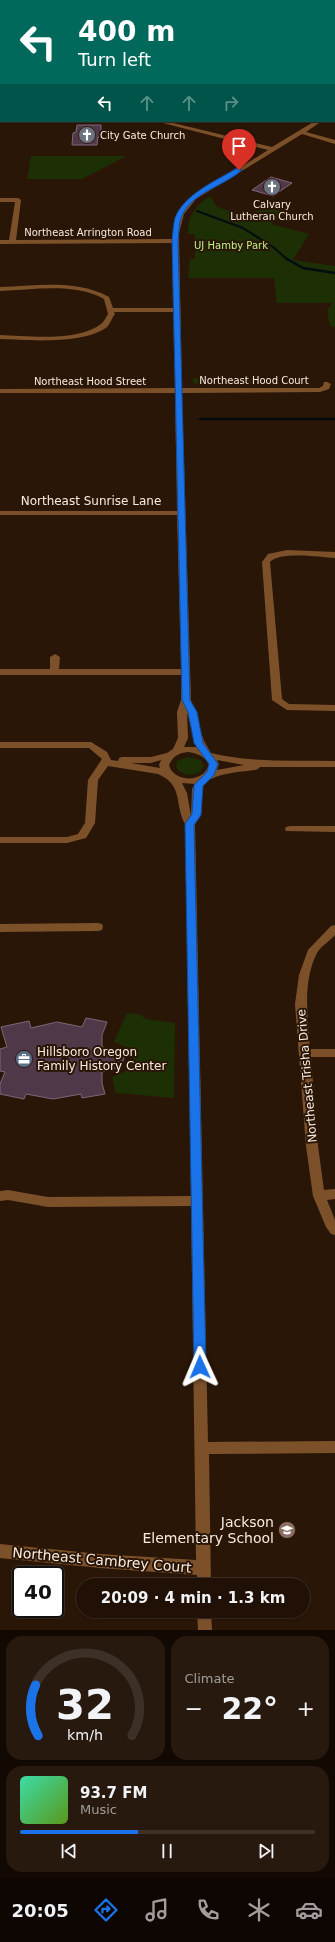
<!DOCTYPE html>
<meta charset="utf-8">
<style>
body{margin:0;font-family:"DejaVu Sans",sans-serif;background:#28190f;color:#f1f3f6;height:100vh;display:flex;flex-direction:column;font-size:15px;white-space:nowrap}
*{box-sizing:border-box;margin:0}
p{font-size:13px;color:#a29d9a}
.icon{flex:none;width:22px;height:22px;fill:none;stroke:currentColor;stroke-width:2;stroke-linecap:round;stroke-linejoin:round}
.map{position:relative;height:1630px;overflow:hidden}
.side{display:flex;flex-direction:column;gap:6px;padding:6px;background:#120903;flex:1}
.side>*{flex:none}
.banner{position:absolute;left:0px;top:0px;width:335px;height:122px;box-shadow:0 1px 3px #0004,0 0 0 1px #3d3027;background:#00695c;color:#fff;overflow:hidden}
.speed{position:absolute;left:12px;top:1566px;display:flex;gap:8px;font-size:20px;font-weight:700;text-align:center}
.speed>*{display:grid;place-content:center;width:52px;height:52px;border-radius:50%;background:#201005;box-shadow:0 1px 3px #0004,0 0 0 1px #3d3027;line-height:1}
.speed .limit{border:2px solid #111;border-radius:6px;background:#fff;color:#111}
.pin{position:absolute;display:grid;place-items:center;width:34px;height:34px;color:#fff;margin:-41px -17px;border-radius:50% 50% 50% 0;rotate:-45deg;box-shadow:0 0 4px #0007}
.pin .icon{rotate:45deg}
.me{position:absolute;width:44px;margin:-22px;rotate:359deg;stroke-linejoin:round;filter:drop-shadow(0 0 3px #0008)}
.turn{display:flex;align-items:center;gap:14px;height:84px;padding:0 12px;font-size:18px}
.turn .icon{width:52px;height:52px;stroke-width:2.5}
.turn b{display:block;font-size:28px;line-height:34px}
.lanes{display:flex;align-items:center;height:38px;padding:0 12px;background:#0003;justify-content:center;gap:20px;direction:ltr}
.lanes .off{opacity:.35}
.big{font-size:30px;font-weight:600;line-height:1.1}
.side .tile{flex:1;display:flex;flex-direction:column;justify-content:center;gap:6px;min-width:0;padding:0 14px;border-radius:16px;background:#28190f}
.side .dial{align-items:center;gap:0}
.dial svg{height:104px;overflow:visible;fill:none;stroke:#3d3027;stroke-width:7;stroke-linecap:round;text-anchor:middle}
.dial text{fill:#f1f3f6;stroke:none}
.song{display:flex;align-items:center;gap:12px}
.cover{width:48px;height:48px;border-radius:6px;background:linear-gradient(135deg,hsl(160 70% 55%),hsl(90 70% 35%))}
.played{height:4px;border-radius:2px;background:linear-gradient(90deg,#1a73e8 40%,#3d3027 40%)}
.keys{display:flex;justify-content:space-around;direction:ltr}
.heat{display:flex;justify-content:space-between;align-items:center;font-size:22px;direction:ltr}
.side .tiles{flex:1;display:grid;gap:6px;grid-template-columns:1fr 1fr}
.tile:last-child{grid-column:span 2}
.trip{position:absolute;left:76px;top:1578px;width:234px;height:40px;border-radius:20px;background:#201005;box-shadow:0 1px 3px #0004,0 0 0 1px #3d3027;font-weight:600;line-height:40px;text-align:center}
.tabs{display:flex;height:64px;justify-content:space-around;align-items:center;background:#0d0602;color:#a29d9a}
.tabs .icon{width:28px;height:28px}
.tabs .current{color:#1a73e8}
.tabs b{font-size:18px;color:#f1f3f6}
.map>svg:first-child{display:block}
.green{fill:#1d2f05}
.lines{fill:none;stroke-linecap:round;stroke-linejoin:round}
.stream-far1{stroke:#010d0f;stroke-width:2}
.stream{stroke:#010d0f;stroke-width:2.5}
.building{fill:#4f3848;stroke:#806678}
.minor{fill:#7c512a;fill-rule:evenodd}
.route{fill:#1a73e8;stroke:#114b97}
.labels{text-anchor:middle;stroke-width:4;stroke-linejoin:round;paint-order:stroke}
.far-poi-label{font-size:10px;fill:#f9eae0;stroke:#2a1607;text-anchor:start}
.far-street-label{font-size:10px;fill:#f9eae0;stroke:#2a1607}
.far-park-label{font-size:10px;fill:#bef288;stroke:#2a1607}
.street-label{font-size:12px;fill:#f9eae0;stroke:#2a1607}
.poi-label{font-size:12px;fill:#f9eae0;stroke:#2a1607;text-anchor:start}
.near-poi-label{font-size:14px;fill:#f9eae0;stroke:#2a1607;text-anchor:end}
.near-street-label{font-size:14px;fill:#f9eae0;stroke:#2a1607}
</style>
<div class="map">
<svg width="335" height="1630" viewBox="0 0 335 1630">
<rect width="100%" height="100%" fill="#2a1607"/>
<g class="green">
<polygon points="31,156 127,156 82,179 27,179"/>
<path d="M210 196 217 207C236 213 248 218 266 207L287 213 271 224 309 234 293 260 335 266V327L330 326 327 311 332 303H277L274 278H188L190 259H195V234H188C187 217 196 205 210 196Z"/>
<polygon points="193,378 262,379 263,385 199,385 193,383"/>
<path d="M189 757 201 760 204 766 201 771C193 777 181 776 176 767L177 761Z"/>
<polygon points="127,1013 139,1014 146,1019 175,1023 174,1098 116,1093 112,1077 130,1069 133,1058 129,1048 114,1042"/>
</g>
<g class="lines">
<polyline class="stream-far1" points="197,211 243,228 273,247 288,260"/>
<g class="stream">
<polyline points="287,259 303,268 335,273"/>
<polyline points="200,419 335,419"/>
</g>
</g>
<g class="building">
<polygon points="77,125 101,125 101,137 98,137 97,145 72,145 73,133 76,132"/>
<polygon points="271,177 292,183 273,196 252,190"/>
<polygon points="86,1018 107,1022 102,1035 102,1047 121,1051 124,1058 121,1067 102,1072 102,1083 105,1094 82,1098 81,1094 53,1099 26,1094 24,1099 0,1094 0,1084 5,1072 0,1071 0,1049 7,1047 1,1027 29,1021 31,1028 57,1022 82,1027"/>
</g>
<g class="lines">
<g class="minor">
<polygon points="92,0 99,0 100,1 93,1"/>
<rect x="178" y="0" width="6" height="1"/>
<rect x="260" y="0" width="6" height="1"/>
<polygon points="0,6 1,7 1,11 0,10"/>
<rect x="0" y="38" width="1" height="4"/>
<rect x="334" y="40" width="1" height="4"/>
<rect x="0" y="76" width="1" height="4"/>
<rect x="334" y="109" width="1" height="4"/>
<rect x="0" y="114" width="1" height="4"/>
<path d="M155 121H165L272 147 315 121H322L306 132 335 140V144L302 134 196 199 184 214 179 233 182 388H319L323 386 324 382H327L331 384 329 389 320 392 182 393 191 700 204 741 211 753C252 763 293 760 335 761V767H260L258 769 255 770C241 772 206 773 202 789 201 792 202 796 202 799 202 811 203 814 195 824L208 1442 335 1441V1453L209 1454 211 1585H197V1575L100 1568 0 1558V1544L100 1554 196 1560 191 1206 48 1207 8 1200 0 1201V1191L8 1190 48 1197 191 1196 185 824C174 804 184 785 158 774L108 766 98 780 95 823 86 838 67 843H0V837H67L78 834 85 823 88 780 102 759 89 748H0V742H91L107 752 111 760 118 761 119 758 122 757H151L167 753 173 749 178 738 177 712 181 700V675H0V669H50V657L55 654 60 657 59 669H181L177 515H0V511H177L175 393H0V389L175 388 173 312H114L115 314C112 318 110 324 107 327 83 345 28 340 0 339V335C27 336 78 342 101 324 104 322 106 317 108 314L104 299C74 282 33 290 0 291V287C35 286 77 279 109 297L113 308H173L172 243 0 244V240H9L15 202H0V198H18L21 200 16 240 172 239 175 220 186 202 268 150ZM187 713 198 747H184L188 738ZM188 752C197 753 204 756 209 764 204 784 173 782 169 765 173 756 179 753 188 752ZM161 760 159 765 160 768 131 763H151ZM217 760 244 765 217 770 219 764ZM182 783 195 784 192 789 191 816 187 793Z"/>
<path d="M287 550 335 552V558C320 557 280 551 270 562L282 699 289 704 335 705V711L287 710 272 700 262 562 268 554Z"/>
<polygon points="290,826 335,826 335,832 286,831 285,829 286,827"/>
<polygon points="98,923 102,924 103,927 102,930 98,931 0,932 0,924"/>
<path d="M335 925V935C330 941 321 946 317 953 302 982 308 1017 310 1049H335V1057H311L318 1146 324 1190 335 1189V1199L327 1200 335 1220V1235L331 1234 326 1227 313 1196 306 1146 295 1004 299 975 308 950 331 926Z"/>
<polygon points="197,1611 211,1611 212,1630 198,1630"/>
</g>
</g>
<path class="route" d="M237 168 242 170C223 187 191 192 181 218 179 224 179 233 178 240L190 700 197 712 203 743 218 764 214 775 203 786 201 815 194 825 206 1367 204 1371 200 1372 196 1371 194 1367 185 824 192 814 194 785 207 772 209 764 194 743 188 712 182 700 172 240C173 233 173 225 175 218 184 194 216 181 237 168Z"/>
<defs>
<g id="church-disc" transform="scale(0.9)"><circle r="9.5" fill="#6b7280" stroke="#2a1607"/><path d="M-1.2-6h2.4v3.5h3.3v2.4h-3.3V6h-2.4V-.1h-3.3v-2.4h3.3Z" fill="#fff"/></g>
<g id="office-disc" transform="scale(0.9)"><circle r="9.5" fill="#5c6f8a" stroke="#2a1607"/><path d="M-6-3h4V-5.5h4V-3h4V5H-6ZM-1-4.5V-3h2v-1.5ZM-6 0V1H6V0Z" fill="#fff"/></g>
<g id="school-disc" transform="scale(0.9)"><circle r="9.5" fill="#8d6e63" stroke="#2a1607"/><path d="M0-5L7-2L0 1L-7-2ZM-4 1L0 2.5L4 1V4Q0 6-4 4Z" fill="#fff"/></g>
</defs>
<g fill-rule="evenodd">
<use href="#church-disc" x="87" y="135"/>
<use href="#church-disc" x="272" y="187"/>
<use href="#office-disc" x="24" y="1059"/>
<use href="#school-disc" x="287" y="1530"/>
</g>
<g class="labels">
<g class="far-poi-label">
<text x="100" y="139">City Gate Church</text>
<text x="272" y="208" text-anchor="middle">Calvary<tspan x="272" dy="12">Lutheran Church</tspan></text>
</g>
<g class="far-street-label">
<text x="88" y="236">Northeast Arrington Road</text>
<text x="254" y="384">Northeast Hood Court</text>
<text x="90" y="385">Northeast Hood Street</text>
</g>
<g class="far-park-label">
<text x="231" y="249">UJ Hamby Park</text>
</g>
<g class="street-label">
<text x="91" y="505">Northeast Sunrise Lane</text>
<text transform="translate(307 1076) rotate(-95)" y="4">Northeast Trisha Drive</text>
</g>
<g class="poi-label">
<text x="37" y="1056">Hillsboro Oregon<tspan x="37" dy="14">Family History Center</tspan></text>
</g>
<g class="near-poi-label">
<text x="274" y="1527">Jackson<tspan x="274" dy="16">Elementary School</tspan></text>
</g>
<g class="near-street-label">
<text transform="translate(102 1560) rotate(5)" y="5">Northeast Cambrey Court</text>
</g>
</g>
</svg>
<div class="speed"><div class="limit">40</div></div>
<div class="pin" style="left:239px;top:170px;background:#d93025"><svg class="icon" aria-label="arrive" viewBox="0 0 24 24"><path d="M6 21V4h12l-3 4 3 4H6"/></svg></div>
<svg class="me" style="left:200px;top:1367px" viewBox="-20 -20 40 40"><path d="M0-17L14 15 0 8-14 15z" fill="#1a73e8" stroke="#fff" stroke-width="4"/></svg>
<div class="trip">20:09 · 4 min · 1.3 km</div>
<div class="banner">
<div class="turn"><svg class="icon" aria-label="left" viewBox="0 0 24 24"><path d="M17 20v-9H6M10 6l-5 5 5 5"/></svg><div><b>400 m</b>Turn left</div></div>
<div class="lanes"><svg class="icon" aria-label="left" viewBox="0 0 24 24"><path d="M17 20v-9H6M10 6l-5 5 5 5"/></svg><svg class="icon off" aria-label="ahead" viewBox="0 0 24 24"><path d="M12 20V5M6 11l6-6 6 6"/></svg><svg class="icon off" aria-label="ahead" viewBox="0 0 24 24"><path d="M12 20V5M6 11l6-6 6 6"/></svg><svg class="icon off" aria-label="right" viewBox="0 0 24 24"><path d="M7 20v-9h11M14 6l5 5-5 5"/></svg></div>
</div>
</div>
<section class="side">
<div class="tiles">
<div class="tile dial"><svg viewBox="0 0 100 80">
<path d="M14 69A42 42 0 1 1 86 69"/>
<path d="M14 69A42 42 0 0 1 12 30" stroke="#1a73e8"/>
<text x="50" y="56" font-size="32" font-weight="700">32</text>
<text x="50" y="72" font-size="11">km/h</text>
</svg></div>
<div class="tile"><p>Climate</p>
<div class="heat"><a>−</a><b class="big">22°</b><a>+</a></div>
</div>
<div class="tile">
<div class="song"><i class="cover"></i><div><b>93.7 FM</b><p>Music</p></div></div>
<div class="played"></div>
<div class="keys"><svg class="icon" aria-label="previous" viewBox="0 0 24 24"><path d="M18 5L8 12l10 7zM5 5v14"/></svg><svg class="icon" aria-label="pause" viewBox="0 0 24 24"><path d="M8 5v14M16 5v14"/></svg><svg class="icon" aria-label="next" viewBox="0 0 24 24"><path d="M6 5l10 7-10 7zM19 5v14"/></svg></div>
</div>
</div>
</section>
<nav class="tabs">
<b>20:05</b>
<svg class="icon current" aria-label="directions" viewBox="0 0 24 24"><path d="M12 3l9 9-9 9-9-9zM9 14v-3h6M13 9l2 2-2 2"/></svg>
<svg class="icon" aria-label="music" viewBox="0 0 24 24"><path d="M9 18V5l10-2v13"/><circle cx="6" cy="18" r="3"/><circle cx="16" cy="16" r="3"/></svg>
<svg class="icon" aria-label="phone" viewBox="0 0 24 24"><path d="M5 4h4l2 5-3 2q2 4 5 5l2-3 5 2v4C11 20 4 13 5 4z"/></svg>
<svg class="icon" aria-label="climate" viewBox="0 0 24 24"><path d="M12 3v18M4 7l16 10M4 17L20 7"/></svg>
<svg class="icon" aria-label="car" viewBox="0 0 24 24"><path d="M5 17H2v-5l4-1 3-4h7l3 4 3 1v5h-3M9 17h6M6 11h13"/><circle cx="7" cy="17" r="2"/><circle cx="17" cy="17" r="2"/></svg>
</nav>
